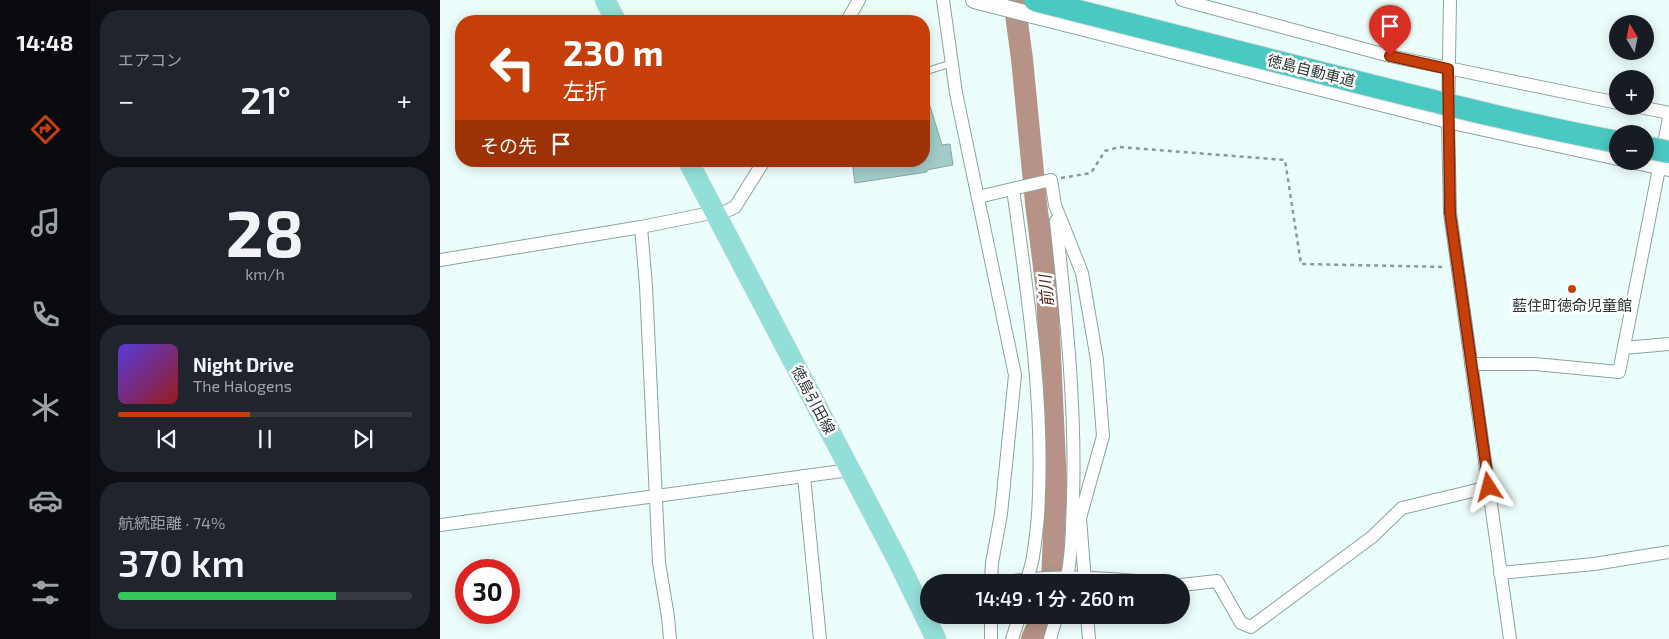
<!DOCTYPE html>
<html lang="ja">
<meta charset="utf-8">
<style>
body{margin:0;font-family:"Exo 2","Noto Sans JP",sans-serif;background:#20242c;color:#f1f3f6;height:100vh;display:flex;flex-direction:column;font-size:19px;white-space:nowrap}
*{box-sizing:border-box;margin:0}
p{font-size:16px;color:#9ea1a6}
.icon{flex:none;width:28px;height:28px;fill:none;stroke:currentColor;stroke-width:2;stroke-linecap:round;stroke-linejoin:round}
.map{position:relative;flex:1;overflow:hidden}
.side{display:flex;flex-direction:column;gap:10px;padding:10px;background:#0d0f14;width:350px}
.side>*{flex:none}
.hud{position:absolute;left:15px;top:15px;width:475px;height:152px;border-radius:20px;box-shadow:0 2px 12px #0003;background:#c63f09;color:#fff;overflow:hidden}
.needle{width:32px;rotate:350deg}
.tools{position:absolute;left:1169px;top:15px;display:grid;gap:10px}
.tools a{display:grid;place-items:center;width:45px;height:45px;border-radius:50%;background:#171b24;box-shadow:0 2px 12px #0003;font-size:25px}
.speed{position:absolute;left:15px;top:559px;display:flex;gap:10px;font-size:25px;font-weight:700;text-align:center}
.speed>*{display:grid;place-content:center;width:65px;height:65px;border-radius:50%;background:#171b24;box-shadow:0 2px 12px #0003;line-height:1}
.speed .limit{border:8px solid #d22;background:#fff;color:#111}
.pin{position:absolute;display:grid;place-items:center;width:42px;height:42px;color:#fff;margin:-51px -21px;border-radius:50% 50% 50% 0;rotate:-45deg;box-shadow:0 0 5px #0007}
.pin .icon{rotate:45deg}
.me{position:absolute;width:55px;margin:-28px;rotate:351deg;stroke-linejoin:round;filter:drop-shadow(0 0 4px #0008)}
.turn{display:flex;align-items:center;gap:18px;height:105px;padding:0 25px;font-size:22px}
.turn .icon{width:65px;height:65px;stroke-width:2.5}
.turn b{display:block;font-size:35px;line-height:42px}
.then{display:flex;align-items:center;height:48px;padding:0 25px;background:#0003;gap:10px;font-size:19px}
.big{font-size:38px;font-weight:600;line-height:1.1}
.side .widget{flex:1;display:flex;flex-direction:column;justify-content:center;gap:8px;min-width:0;padding:0 18px;border-radius:20px;background:#20242c}
.side .dial{align-items:center;gap:0}
.dial b{font-size:65px;line-height:1}
.song{display:flex;align-items:center;gap:15px}
.cover{width:60px;height:60px;border-radius:8px;background:linear-gradient(135deg,hsl(250 70% 55%),hsl(0 70% 35%))}
.played{height:5px;border-radius:2px;background:linear-gradient(90deg,#c63f09 45%,#363941 45%)}
.keys{display:flex;justify-content:space-around;direction:ltr}
.heat{display:flex;justify-content:space-between;align-items:center;font-size:28px;direction:ltr}
.charge{height:8px;border-radius:4px;background:linear-gradient(90deg,#34c759 74%,#363941 0)}
.trip{position:absolute;left:480px;top:574px;width:270px;height:50px;border-radius:25px;background:#171b24;box-shadow:0 2px 12px #0003;font-weight:600;line-height:50px;text-align:center}
main{display:flex;flex:1;min-height:0}
.menu{display:flex;flex-direction:column;width:90px;justify-content:space-around;align-items:center;background:#090b0e;color:#9ea1a6}
.menu .icon{width:35px;height:35px}
.menu .on{color:#c63f09}
.menu b{font-size:22px;color:#f1f3f6}
.map>svg:first-child{display:block}
.lines{fill:none;stroke-linecap:round;stroke-linejoin:round}
.river{stroke:#b69287;stroke-width:22}
.building{fill:#a1ccc8;stroke:#89a6a3}
.service-casing{stroke:#88a4a2;stroke-width:8}
.minor-casing{stroke:#88a4a2;stroke-width:14}
.tertiary-casing{stroke:#88a4a2;stroke-width:18}
.primary-casing{stroke:#d9dbdb;stroke-width:21}
.path{stroke:#8b9a98;stroke-width:2.5;stroke-dasharray:4 4;stroke-linecap:butt}
.service{stroke:#fff;stroke-width:6}
.minor{stroke:#fff;stroke-width:12}
.tertiary{stroke:#fff;stroke-width:16}
.primary{stroke:#92dfda;stroke-width:20}
.motorway-bridge-casing{stroke:#d9dbdb;stroke-width:24;stroke-linecap:butt}
.motorway-bridge{stroke:#49c9c1;stroke-width:22}
.route-casing{stroke:#812906;stroke-width:12}
.route{stroke:#c63f09;stroke-width:9}
.poi-dot{fill:#c63f09;stroke:#fff;stroke-width:2}
.labels{text-anchor:middle;stroke-width:5;stroke-linejoin:round;paint-order:stroke}
.street-label{font-size:15px;fill:#2c3837;stroke:#fff}
.poi-label{font-size:15px;fill:#2c3837;stroke:#fff}
.water-label{font-size:16px;font-style:italic;fill:#542315;stroke:#fff}
</style>
<main>
<nav class="menu">
<b>14:48</b>
<svg class="icon on" aria-label="directions" viewBox="0 0 24 24"><path d="M12 3l9 9-9 9-9-9zM9 14v-3h6M13 9l2 2-2 2"/></svg>
<svg class="icon" aria-label="music" viewBox="0 0 24 24"><path d="M9 18V5l10-2v13"/><circle cx="6" cy="18" r="3"/><circle cx="16" cy="16" r="3"/></svg>
<svg class="icon" aria-label="phone" viewBox="0 0 24 24"><path d="M5 4h4l2 5-3 2q2 4 5 5l2-3 5 2v4C11 20 4 13 5 4z"/></svg>
<svg class="icon" aria-label="climate" viewBox="0 0 24 24"><path d="M12 3v18M4 7l16 10M4 17L20 7"/></svg>
<svg class="icon" aria-label="car" viewBox="0 0 24 24"><path d="M5 17H2v-5l4-1 3-4h7l3 4 3 1v5h-3M9 17h6M6 11h13"/><circle cx="7" cy="17" r="2"/><circle cx="17" cy="17" r="2"/></svg>
<svg class="icon" aria-label="filters" viewBox="0 0 24 24"><path d="M4 7h16M4 17h16"/><circle cx="9" cy="7" r="2"/><circle cx="15" cy="17" r="2"/></svg>
</nav>
<section class="side">
<div class="widget"><p>エアコン</p>
<div class="heat"><a>−</a><b class="big">21°</b><a>+</a></div>
</div>
<div class="widget dial"><b>28</b><p>km/h</p></div>
<div class="widget">
<div class="song"><i class="cover"></i><div><b>Night Drive</b><p>The Halogens</p></div></div>
<div class="played"></div>
<div class="keys"><svg class="icon" aria-label="previous" viewBox="0 0 24 24"><path d="M18 5L8 12l10 7zM5 5v14"/></svg><svg class="icon" aria-label="pause" viewBox="0 0 24 24"><path d="M8 5v14M16 5v14"/></svg><svg class="icon" aria-label="next" viewBox="0 0 24 24"><path d="M6 5l10 7-10 7zM19 5v14"/></svg></div>
</div>
<div class="widget"><p>航続距離 · 74%</p><b class="big">370 km</b><div class="charge"></div></div>
</section>
<div class="map">
<svg width="1229" height="639" viewBox="0 0 1229 639">
<rect width="100%" height="100%" fill="#ecfefc"/>
<g class="lines">
<g class="river">
<polyline points="574,0 582,59 596,203 607,291 616,484 612,582"/>
<polyline points="592,639 602,615"/>
</g>
</g>
<polygon class="building" points="484,93 486,93 502,145 510,144 513,165 487,170 487,172 415,183 412,161 484,161"/>
<g class="lines">
<g class="service-casing">
<polyline id="service" points="484,72 512,63"/>
</g>
<g class="minor-casing">
<g id="minor">
<polyline points="503,0 516,93 575,375 561,514 552,563 551,582"/>
<polyline points="742,0 950,56 1178,103"/>
<polyline points="1010,0 1008,120 1010,213 1070,639"/>
<polyline points="407,21 419,0"/>
<polyline points="1195,106 1229,113"/>
<path d="M573 189C588 297 605 405 598 515 597 529 595 543 593 557 592 565 588 574 587 582"/>
<polyline points="538,197 611,180 615,205 642,273 657,360 663,436 640,518 645,582"/>
<polyline points="276,216 295,207 324,161"/>
<path d="M616 221C626 314 636 406 633 499 632 526 632 556 626 582"/>
<polyline points="201,227 206,286 219,563 228,617 230,639"/>
<polyline points="0,260 201,227 266,214 274,211"/>
<polyline points="1184,348 1229,344"/>
<polyline points="1031,364 1095,364 1179,372 1229,118"/>
<polyline points="364,476 380,639"/>
<polyline points="0,525 410,470"/>
<polyline points="1060,573 1154,564 1229,552"/>
<path d="M566 582C615 574 660 578 709 582"/>
<polyline points="741,585 777,581 801,623 811,627 932,537 962,508 1049,487"/>
<polyline points="647,615 649,639"/>
<polyline points="551,639 551,615"/>
<polyline points="572,639 580,615"/>
<polyline points="610,639 617,615"/>
</g>
</g>
<g class="tertiary-casing">
<g id="tertiary">
<polyline points="534,0 1008,120 1178,157"/>
<polyline points="1195,161 1229,168"/>
</g>
</g>
<g class="primary-casing">
<g id="primary">
<polyline points="165,0 176,21"/>
<polyline points="248,161 457,559 496,639"/>
</g>
</g>
<polyline class="path" points="621,178 651,173 665,151 679,147 845,160 861,264 1006,267"/>
<use href="#service" class="service"/>
<use href="#minor" class="minor"/>
<use href="#tertiary" class="tertiary"/>
<use href="#primary" class="primary"/>
<g class="motorway-bridge-casing">
<g id="motorway-bridge">
<path d="M595 0C709 30 823 59 937 87 1017 107 1097 127 1178 142"/>
<polyline points="1205,147 1229,152"/>
</g>
</g>
<use href="#motorway-bridge" class="motorway-bridge"/>
</g>
<g class="lines">
<g class="route-casing">
<polyline id="route" points="950,56 1008,69 1010,213 1049,487"/>
</g>
<use href="#route" class="route"/>
</g>
<circle class="poi-dot" cx="1132" cy="289" r="5"/>
<g class="labels">
<g class="street-label">
<text transform="translate(871 71) rotate(14)" y="5">徳島自動車道</text>
<text transform="translate(373 400) rotate(62)" y="5">徳島引田線</text>
</g>
<g class="poi-label">
<text x="1132" y="311">藍住町徳命児童館</text>
</g>
<g class="water-label">
<text transform="translate(606 291) rotate(-95)" y="6">前川</text>
</g>
</g>
</svg>
<div class="tools">
<a><svg class="needle" viewBox="-14 -14 28 28"><path d="M0-13l5 13h-10z" fill="#e53935"/><path d="M0 13l5-13h-10z" fill="#9ea1a6"/></svg></a>
<a>+</a>
<a>−</a>
</div>
<div class="speed"><div class="limit">30</div></div>
<div class="pin" style="left:950px;top:56px;background:#d93025"><svg class="icon" aria-label="arrive" viewBox="0 0 24 24"><path d="M6 21V4h12l-3 4 3 4H6"/></svg></div>
<svg class="me" style="left:1049px;top:487px" viewBox="-20 -20 40 40"><path d="M0-17L14 15 0 8-14 15z" fill="#c63f09" stroke="#fff" stroke-width="4"/></svg>
<div class="trip">14:49 · 1 分 · 260 m</div>
<div class="hud">
<div class="turn"><svg class="icon" aria-label="left" viewBox="0 0 24 24"><path d="M17 20v-9H6M10 6l-5 5 5 5"/></svg><div><b>230 m</b>左折</div></div>
<div class="then">その先<svg class="icon" aria-label="arrive" viewBox="0 0 24 24"><path d="M6 21V4h12l-3 4 3 4H6"/></svg></div>
</div>
</div>
</main>
